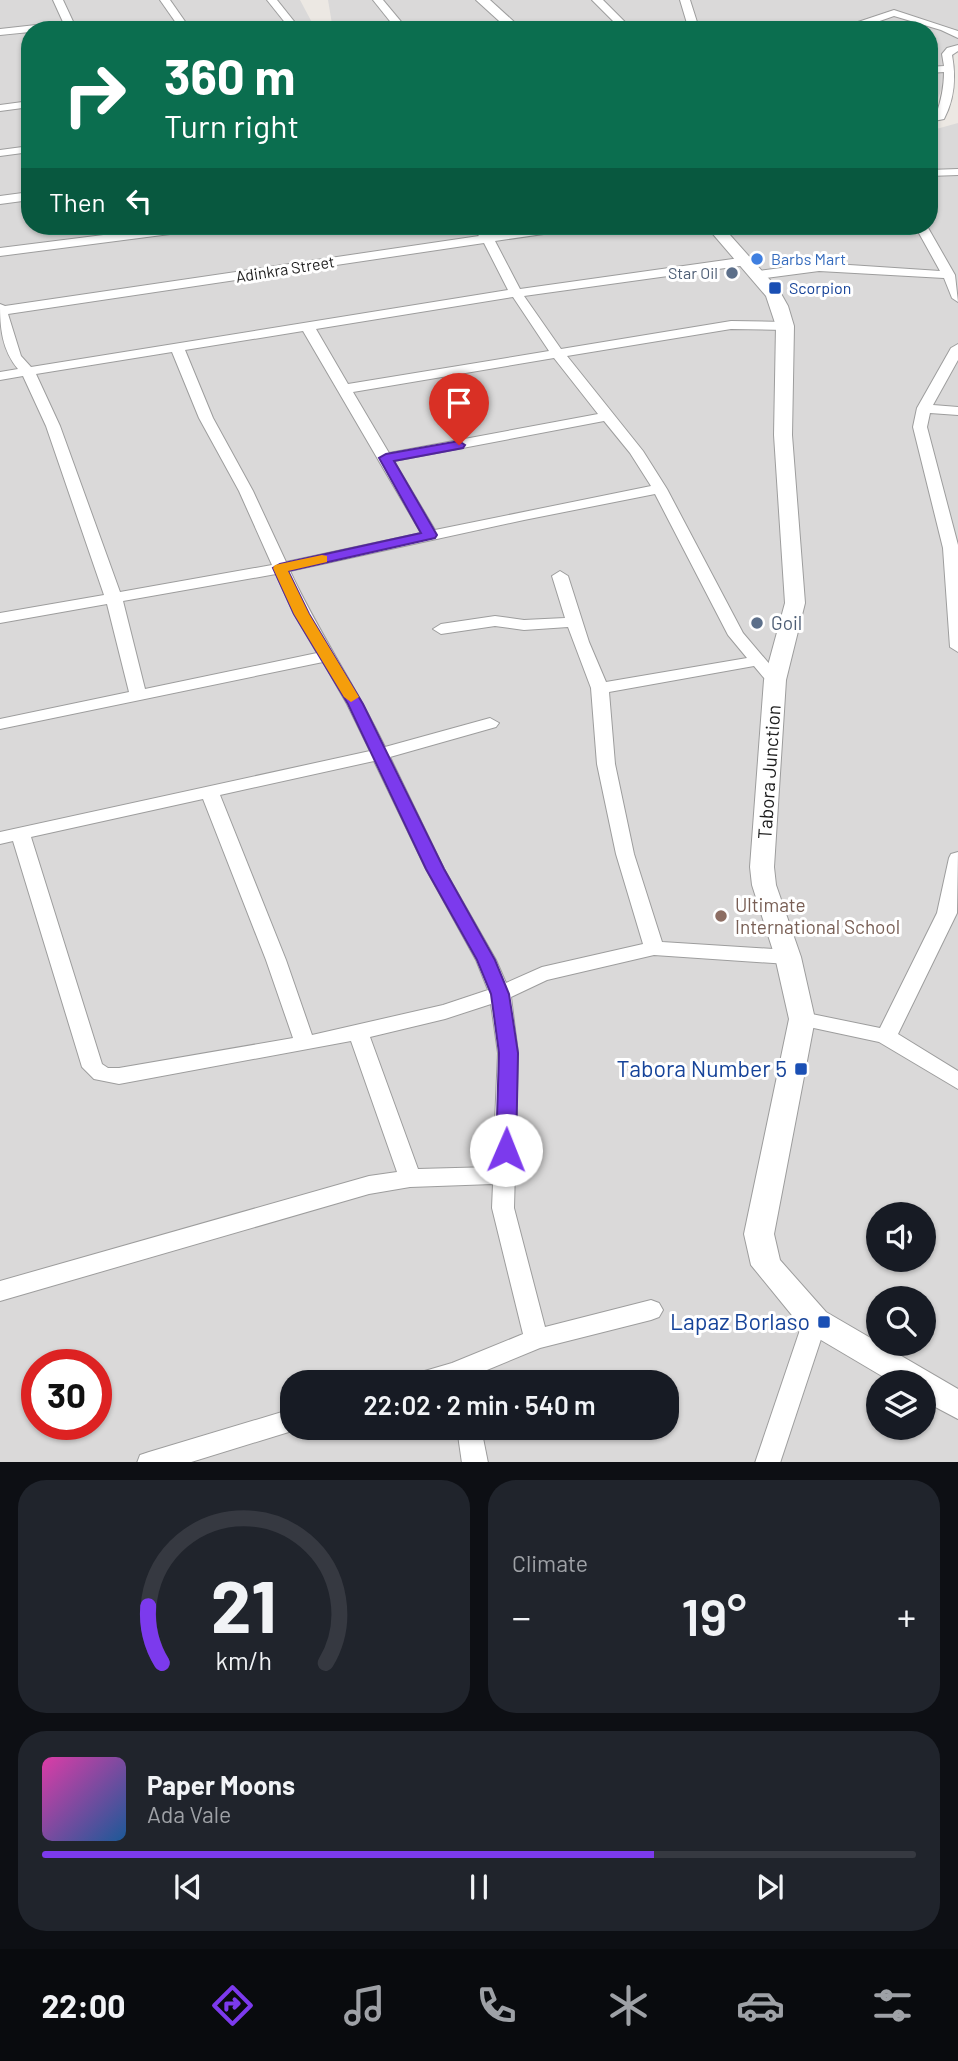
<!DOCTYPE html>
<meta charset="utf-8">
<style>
body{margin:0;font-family:Barlow,sans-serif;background:#20242c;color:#f1f3f6;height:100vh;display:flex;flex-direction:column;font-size:26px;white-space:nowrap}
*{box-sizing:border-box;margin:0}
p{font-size:23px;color:#9ea1a6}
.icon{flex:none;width:38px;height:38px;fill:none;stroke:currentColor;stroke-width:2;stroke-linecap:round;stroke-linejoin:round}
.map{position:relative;height:1462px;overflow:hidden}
.drawer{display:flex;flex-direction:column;gap:18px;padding:18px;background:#0d0f14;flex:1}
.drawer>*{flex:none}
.guide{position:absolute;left:21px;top:21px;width:917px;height:214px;border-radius:28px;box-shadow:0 2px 5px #0004;background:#0b6e4f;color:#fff;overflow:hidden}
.controls{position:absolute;left:866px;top:1202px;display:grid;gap:14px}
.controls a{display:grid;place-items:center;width:70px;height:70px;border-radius:50%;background:#171b24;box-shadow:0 2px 5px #0004;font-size:35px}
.speed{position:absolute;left:21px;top:1349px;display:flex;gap:14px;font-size:35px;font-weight:700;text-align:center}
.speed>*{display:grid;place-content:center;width:91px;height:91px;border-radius:50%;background:#171b24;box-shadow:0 2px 5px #0004;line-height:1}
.speed .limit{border:10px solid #d22;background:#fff;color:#111}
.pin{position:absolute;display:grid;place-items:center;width:60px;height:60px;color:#fff;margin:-72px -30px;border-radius:50% 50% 50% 0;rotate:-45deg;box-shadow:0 0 7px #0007}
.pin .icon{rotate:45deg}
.me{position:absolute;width:77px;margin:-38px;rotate:1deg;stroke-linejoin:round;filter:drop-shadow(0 0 5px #0008)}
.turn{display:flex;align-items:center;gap:24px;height:147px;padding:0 28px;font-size:32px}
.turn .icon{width:91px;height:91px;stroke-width:2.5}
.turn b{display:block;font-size:49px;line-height:60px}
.then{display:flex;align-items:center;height:66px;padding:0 28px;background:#0003;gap:14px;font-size:26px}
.big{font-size:52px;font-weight:600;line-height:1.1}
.drawer .tile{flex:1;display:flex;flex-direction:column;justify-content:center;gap:10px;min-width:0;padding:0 24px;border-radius:28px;background:#20242c}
.drawer .dial{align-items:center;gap:0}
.dial svg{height:182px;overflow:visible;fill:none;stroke:#363941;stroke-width:7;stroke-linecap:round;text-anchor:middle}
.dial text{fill:#f1f3f6;stroke:none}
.song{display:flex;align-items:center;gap:21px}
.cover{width:84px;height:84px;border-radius:10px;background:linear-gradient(135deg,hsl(320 70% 55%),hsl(210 70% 35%))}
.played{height:7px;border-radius:4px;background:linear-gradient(90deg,#7c3aed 70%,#363941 70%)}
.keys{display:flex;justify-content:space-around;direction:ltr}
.heat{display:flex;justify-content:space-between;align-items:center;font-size:38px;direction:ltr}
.drawer .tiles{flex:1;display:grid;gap:18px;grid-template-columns:1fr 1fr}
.tile:last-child{grid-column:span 2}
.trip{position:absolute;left:280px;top:1370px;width:399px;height:70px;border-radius:28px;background:#171b24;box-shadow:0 2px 5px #0004;font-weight:600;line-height:70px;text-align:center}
.menu{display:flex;height:112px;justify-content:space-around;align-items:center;background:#090b0e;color:#9ea1a6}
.menu .icon{width:49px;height:49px}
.menu .selected{color:#7c3aed}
.menu b{font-size:32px;color:#f1f3f6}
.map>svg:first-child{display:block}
.residential{fill:#dad9d9;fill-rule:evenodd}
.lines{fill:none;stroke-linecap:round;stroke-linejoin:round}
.minor-casing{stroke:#9d9d9d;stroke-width:2}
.tertiary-casing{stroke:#9d9d9d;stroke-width:2}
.minor{fill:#fff;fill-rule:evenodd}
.tertiary{fill:#fff;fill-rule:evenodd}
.route{fill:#7c3aed;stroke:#51269a;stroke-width:2}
.slow{fill:#f59e0b}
.shop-dot{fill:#3f7fe0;stroke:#fff;stroke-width:2.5}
.service-dot{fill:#5c6f8a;stroke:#fff;stroke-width:2.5}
.transit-dot{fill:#1a4fb4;stroke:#fff;stroke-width:2.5}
.education-dot{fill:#8d6e63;stroke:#fff;stroke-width:2.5}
.labels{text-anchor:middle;stroke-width:6;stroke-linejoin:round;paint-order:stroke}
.far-shop-label{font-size:16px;fill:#366cbe;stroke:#fff;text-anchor:start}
.far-street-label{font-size:16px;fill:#1c1c1c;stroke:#fff}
.far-service-label{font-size:16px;fill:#4e5e75;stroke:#fff;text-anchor:end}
.far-transit-label{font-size:16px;fill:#164399;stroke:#fff;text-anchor:start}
.service-label{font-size:19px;fill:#4e5e75;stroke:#fff;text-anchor:start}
.street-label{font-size:19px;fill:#1c1c1c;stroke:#fff}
.education-label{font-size:19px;fill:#785e54;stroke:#fff;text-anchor:start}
.near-transit-label{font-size:23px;fill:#164399;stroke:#fff;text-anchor:end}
</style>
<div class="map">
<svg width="958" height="1463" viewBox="0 0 958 1463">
<rect width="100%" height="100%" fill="#ece8e3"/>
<g class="residential">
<path d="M0 0H300L316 30H30V226H929V131L958 123V1462L0 1463ZM878 1214H924V1260H878ZM878 1298H924V1344H878ZM37 1365H96V1424H37ZM292 1382H667V1428H292ZM878 1382H924V1428H878Z"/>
<polygon points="328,0 958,0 958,52 955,53 933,112 929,114 929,30 333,30"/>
</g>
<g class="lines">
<g class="minor-casing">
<g id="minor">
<path d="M53 0H63L77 30C50 30 28 32 0 35V29L63 22Z"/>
<polygon points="160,0 170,0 191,30 181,30"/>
<polygon points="267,0 277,0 301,30 291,30"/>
<polygon points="373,0 383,0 408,30 397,30"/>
<polygon points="592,0 603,0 633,30 622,30"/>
<polygon points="680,0 690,0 697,22 852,24 894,10 958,31 958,38 941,30 894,16 854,30 689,30"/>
<path d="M958 45V51L952 55C956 77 955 98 944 119L929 122V116L936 115C941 101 944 87 944 72L929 73V67L944 66 942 54 947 48Z"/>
<polygon points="30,101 30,107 0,111 0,105"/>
<polygon points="30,146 30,152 0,156 0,150"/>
<polygon points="958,169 958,175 929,176 929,170"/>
<polygon points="30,192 30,200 0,204 0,196"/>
<polygon points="175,226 207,226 201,230 0,256 0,248"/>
<path d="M471 226H483L491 234 548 226H577L571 230 495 241 520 289 747 257 753 261 747 265 524 296 561 349 731 321 785 322 792 326 785 330 731 329 567 356 643 451 667 489 743 633 783 680 781 684H769L754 666 609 692 615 764 634 854 662 942 788 950 795 952 798 957 795 962 788 964 654 955 547 980 511 997 518 1053 514 1208 545 1327 651 1300 659 1303 663 1310 659 1317 651 1320 540 1348 470 1377 471 1382H408L411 1375 452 1363 523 1334 492 1208 493 1184 410 1187 369 1194 0 1301V1281L369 1176 397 1172 351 1041 119 1084 94 1079 82 1067 13 841 0 844V832L370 751 347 704 323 662 0 729V719L129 692 107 604 0 623V613L104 595 46 426 23 376 0 380V372L18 369C2 350 0 328 0 304L5 306 479 236ZM484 243 508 290 31 367 21 356 8 314ZM513 297 549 351 348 384 316 329ZM303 331 421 533 286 562 253 491 213 418 185 350ZM172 352 199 418 239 491 272 565 120 592 60 426 36 374ZM554 358 598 414 389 453 353 392ZM604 421 630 453 651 486 435 530 394 461ZM655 494 728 635 747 658 606 682 589 642 568 576 560 571 552 576 565 618 524 620 495 616 441 624 433 629 441 634 495 626 524 630 568 627 591 688 597 764 616 854 643 944 542 967 506 983 496 960 444 869 390 757 496 727 499 723 490 718 385 747C356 686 318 632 290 571L524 520ZM276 574 294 614 317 653 145 689 123 601ZM374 761 426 869 476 960 488 990 443 1005 312 1035 286 960 220 795ZM203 799 266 960 293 1038 119 1068H108L102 1064 31 837ZM491 1004 498 1053 493 1167 418 1169 370 1037 445 1019Z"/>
<polygon points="915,226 927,226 955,275 958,302 952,298 944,278 819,271 759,279 753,275 759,271 819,263 940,271"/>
<polygon points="958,344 958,360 933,405 958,407 958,415 930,413 927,427 958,545 958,652 950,647 943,548 913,427 917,408 951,348"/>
<polygon points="958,852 957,913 898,1034 958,1071 958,1089 879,1042 795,1024 792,1019 795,1014 802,1012 880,1028 937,913 949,858 951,854"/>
<polygon points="815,1311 823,1314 827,1321 780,1463 755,1463 803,1321 807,1314"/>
<polygon points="292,1409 292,1428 300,1428 292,1431 188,1463 137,1463 140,1455 149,1452"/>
<polygon points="457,1428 481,1428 488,1463 462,1463"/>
</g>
</g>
<g class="tertiary-casing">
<g id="tertiary">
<polygon points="476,0 490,0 523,30 509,30"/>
<polygon points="706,226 722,226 779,290 788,306 794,326 792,435 805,603 786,680 774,867 776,885 801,957 815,1019 774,1234 780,1260 826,1312 958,1389 958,1419 924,1401 924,1382 892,1382 804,1330 751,1265 744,1234 789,1019 775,957 752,885 750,867 764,680 785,603 774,435 776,326 766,296"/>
</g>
</g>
<use href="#minor" class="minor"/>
<use href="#tertiary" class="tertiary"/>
</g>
<polygon class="route" points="459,441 465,445 463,448 394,461 437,535 435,538 288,571 309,614 363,704 444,869 495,960 509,994 518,1053 516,1150 513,1156 506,1158 499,1156 496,1150 499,1053 491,994 477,960 426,869 348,704 294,614 273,568 280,564 421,533 379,458 386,454"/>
<polygon class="slow" points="322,555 327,556 327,562 288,571 309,614 359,697 351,702 344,697 294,614 273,568 275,565"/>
<circle class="shop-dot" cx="757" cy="259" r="7"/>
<g class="service-dot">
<circle cx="732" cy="273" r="7"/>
<circle cx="757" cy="623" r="7"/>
</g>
<g class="transit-dot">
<rect x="768" y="281" width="14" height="14" rx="3.5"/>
<rect x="794" y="1062" width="14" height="14" rx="3.5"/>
<rect x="817" y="1315" width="14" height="14" rx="3.5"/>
</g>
<circle class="education-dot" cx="721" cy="916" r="7"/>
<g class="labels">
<g class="far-shop-label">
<text x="771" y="265">Barbs Mart</text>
</g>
<g class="far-street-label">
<text transform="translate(285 269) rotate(-9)" y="6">Adinkra Street</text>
</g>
<g class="far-service-label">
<text x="718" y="279">Star Oil</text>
</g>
<g class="far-transit-label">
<text x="789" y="294">Scorpion</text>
</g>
<g class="service-label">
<text x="771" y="630">Goil</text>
</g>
<g class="street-label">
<text transform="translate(769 772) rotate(-86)" y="7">Tabora Junction</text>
</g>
<g class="education-label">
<text x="735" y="912">Ultimate<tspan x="735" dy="22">International School</tspan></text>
</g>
<g class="near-transit-label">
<text x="787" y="1077">Tabora Number 5</text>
<text x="810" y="1330">Lapaz Borlaso</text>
</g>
</g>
</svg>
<div class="controls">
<a><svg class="icon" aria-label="sound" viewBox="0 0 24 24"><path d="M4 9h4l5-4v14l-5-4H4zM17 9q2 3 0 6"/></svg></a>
<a><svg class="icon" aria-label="search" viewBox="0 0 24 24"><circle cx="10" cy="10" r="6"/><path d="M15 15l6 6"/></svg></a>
<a><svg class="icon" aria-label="layers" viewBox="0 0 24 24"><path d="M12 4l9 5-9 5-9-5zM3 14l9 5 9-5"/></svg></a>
</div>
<div class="speed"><div class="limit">30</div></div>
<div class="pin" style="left:459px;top:445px;background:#d93025"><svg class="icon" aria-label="arrive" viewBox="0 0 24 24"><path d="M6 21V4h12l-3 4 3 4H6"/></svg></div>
<svg class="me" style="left:506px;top:1150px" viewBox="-20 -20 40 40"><circle r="19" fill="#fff"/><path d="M0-13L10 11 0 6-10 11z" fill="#7c3aed"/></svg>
<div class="trip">22:02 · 2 min · 540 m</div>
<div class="guide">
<div class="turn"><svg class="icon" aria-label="right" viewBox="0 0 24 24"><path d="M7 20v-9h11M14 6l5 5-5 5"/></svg><div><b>360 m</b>Turn right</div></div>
<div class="then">Then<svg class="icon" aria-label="left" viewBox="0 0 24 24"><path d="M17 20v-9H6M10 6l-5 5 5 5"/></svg></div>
</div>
</div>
<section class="drawer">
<div class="tiles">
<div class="tile dial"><svg viewBox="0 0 100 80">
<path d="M14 69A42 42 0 1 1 86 69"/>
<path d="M14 69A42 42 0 0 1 8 44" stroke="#7c3aed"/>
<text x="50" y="56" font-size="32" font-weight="700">21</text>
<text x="50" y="72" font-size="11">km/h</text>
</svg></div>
<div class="tile"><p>Climate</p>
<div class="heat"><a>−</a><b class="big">19°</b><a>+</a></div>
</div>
<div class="tile">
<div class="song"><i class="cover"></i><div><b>Paper Moons</b><p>Ada Vale</p></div></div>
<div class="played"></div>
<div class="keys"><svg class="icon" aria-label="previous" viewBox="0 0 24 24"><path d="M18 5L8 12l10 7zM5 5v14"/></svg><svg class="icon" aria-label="pause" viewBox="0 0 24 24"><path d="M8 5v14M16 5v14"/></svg><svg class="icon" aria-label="next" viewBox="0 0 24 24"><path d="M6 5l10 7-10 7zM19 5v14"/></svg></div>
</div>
</div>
</section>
<nav class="menu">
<b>22:00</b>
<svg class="icon selected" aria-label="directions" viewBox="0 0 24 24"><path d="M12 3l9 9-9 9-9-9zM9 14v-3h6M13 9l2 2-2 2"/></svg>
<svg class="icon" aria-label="music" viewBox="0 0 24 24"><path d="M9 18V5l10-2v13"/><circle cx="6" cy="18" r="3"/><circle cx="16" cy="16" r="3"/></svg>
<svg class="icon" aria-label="phone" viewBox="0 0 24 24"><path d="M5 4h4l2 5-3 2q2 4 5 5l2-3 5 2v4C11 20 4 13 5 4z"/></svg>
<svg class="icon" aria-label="climate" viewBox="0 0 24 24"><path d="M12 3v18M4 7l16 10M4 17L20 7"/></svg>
<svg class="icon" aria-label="car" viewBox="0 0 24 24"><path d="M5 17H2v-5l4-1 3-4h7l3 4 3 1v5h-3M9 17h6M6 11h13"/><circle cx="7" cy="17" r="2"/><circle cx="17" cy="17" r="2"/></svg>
<svg class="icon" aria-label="filters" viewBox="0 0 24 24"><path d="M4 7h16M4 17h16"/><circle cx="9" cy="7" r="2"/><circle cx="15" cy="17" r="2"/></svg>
</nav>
